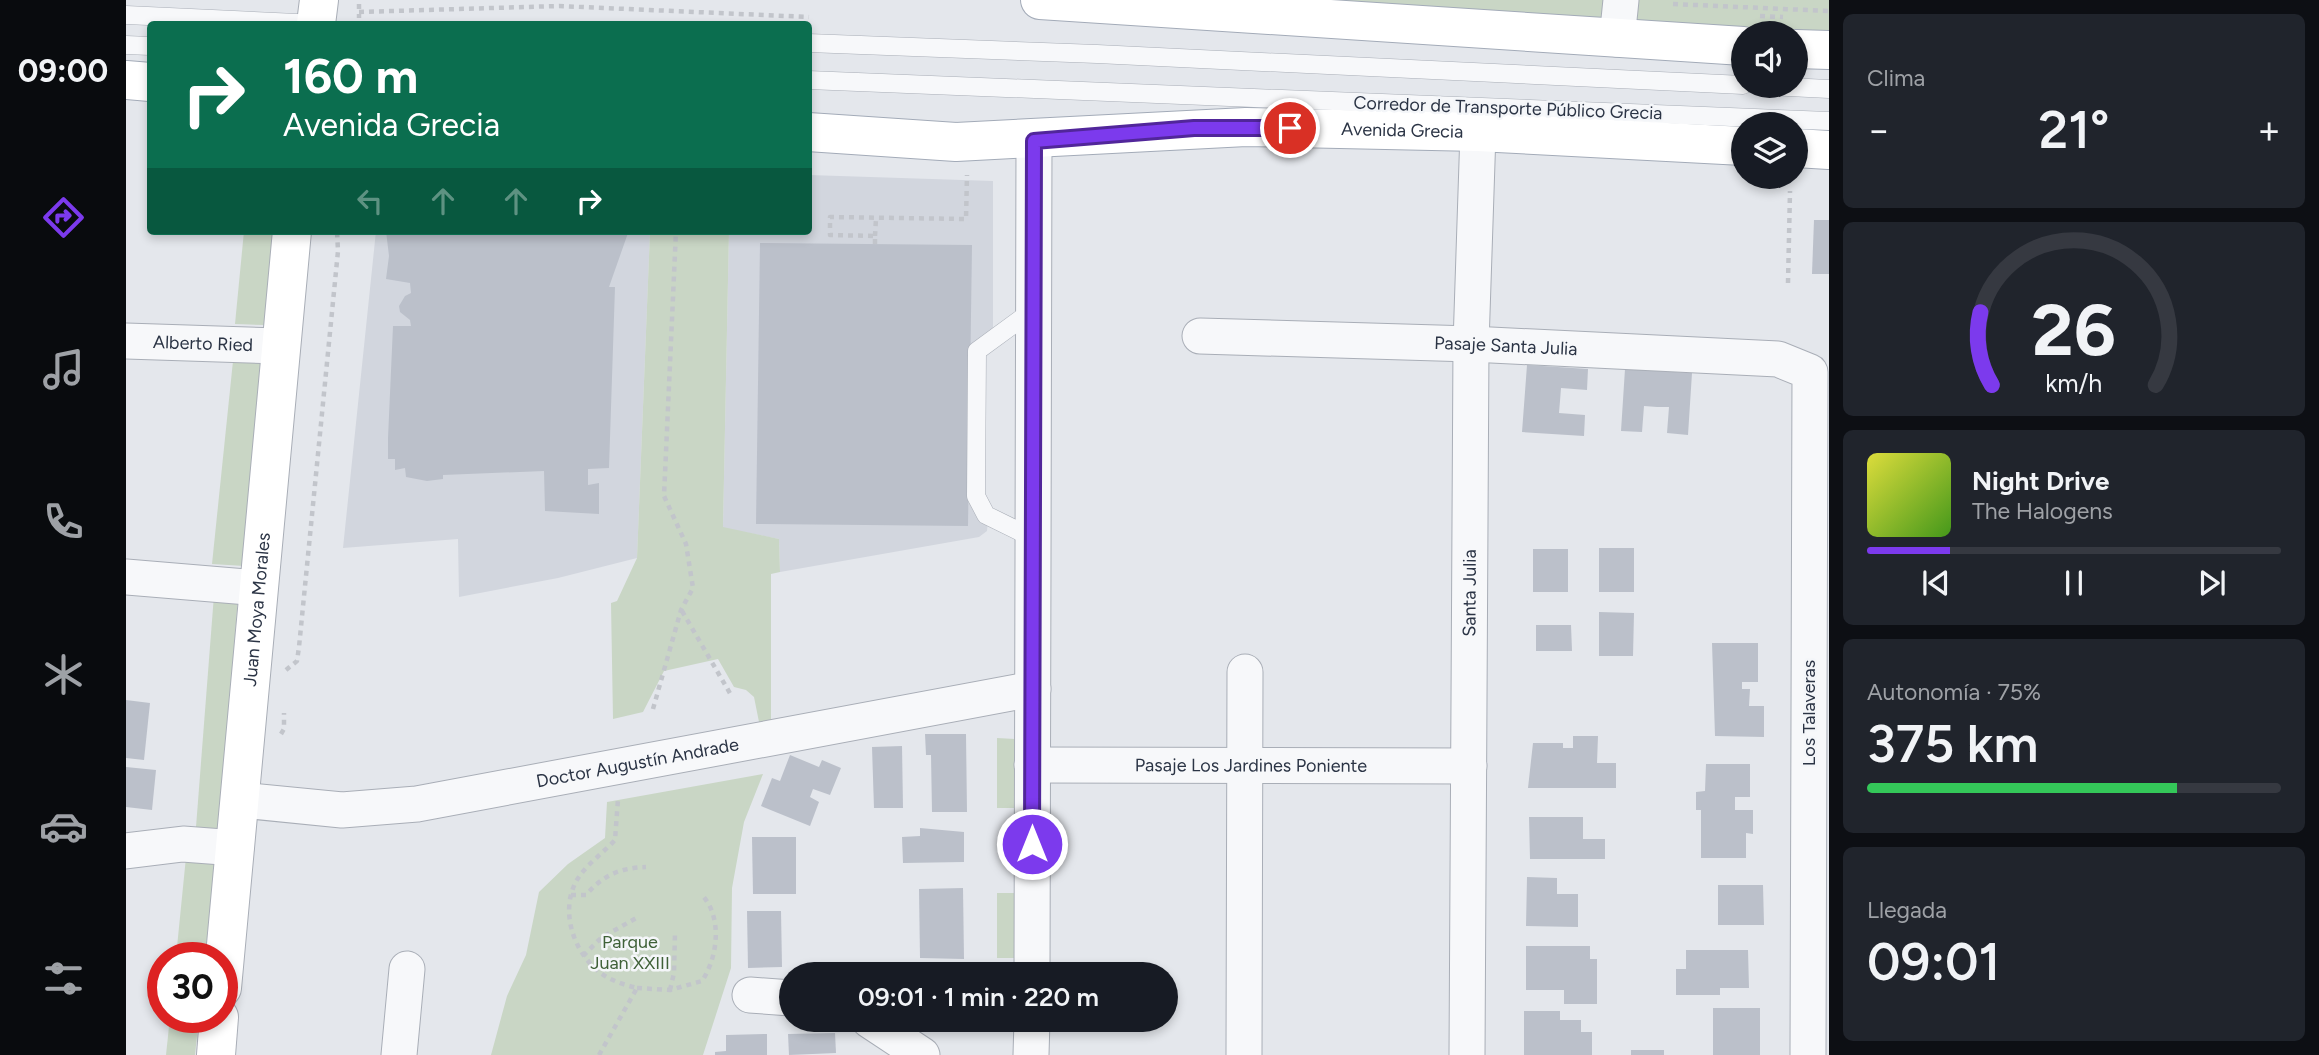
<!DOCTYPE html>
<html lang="es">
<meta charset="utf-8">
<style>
body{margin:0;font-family:Figtree,sans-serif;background:#20242c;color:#f1f3f6;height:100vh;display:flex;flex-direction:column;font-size:26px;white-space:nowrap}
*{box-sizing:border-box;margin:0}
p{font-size:23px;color:#9ea1a6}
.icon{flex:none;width:38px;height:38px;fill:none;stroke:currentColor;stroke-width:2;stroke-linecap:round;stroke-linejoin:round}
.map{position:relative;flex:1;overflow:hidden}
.details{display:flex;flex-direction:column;gap:14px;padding:14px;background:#0d0f14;width:490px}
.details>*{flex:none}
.top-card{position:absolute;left:21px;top:21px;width:665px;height:214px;border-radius:7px;box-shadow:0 4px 10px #0003;background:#0b6e4f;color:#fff;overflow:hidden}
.controls{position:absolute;left:1605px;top:21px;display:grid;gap:14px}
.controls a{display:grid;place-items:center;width:77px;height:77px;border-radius:50%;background:#171b24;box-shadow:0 4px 10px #0003;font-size:35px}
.speed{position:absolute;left:21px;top:942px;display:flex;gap:14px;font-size:35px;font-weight:700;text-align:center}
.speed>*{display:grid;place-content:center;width:91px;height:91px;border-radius:50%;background:#171b24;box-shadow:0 4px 10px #0003;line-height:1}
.speed .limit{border:10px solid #d22;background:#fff;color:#111}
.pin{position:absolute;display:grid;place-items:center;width:60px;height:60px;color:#fff;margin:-30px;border:4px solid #fff;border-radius:50%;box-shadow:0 2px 7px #0007}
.me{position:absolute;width:77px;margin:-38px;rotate:0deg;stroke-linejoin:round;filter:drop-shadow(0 0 5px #0008)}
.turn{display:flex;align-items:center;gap:24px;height:147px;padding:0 21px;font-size:32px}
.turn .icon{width:91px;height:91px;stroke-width:2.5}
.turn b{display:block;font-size:49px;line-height:60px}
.lanes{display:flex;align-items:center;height:66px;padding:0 21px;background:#0003;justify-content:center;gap:35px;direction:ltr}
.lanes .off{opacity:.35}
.big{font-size:52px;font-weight:600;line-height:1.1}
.details .widget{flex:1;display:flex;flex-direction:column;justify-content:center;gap:10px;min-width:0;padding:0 24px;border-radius:10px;background:#20242c}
.details .dial{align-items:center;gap:0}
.dial svg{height:182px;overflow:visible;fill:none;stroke:#363941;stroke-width:7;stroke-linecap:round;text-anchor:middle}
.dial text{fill:#f1f3f6;stroke:none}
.song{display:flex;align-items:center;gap:21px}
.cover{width:84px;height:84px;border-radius:10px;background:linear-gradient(135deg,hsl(60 70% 55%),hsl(100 70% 35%))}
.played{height:7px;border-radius:4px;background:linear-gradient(90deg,#7c3aed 20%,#363941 20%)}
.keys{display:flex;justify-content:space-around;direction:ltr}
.heat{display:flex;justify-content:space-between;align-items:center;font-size:38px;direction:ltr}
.charge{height:10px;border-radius:5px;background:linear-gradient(90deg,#34c759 75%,#363941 0)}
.trip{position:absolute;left:653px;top:962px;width:399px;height:70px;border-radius:35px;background:#171b24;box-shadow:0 4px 10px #0003;font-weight:600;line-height:70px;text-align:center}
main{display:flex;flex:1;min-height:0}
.tabs{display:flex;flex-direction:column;width:126px;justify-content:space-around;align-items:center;background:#090b0e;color:#9ea1a6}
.tabs .icon{width:49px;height:49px}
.tabs .on{color:#7c3aed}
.tabs b{font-size:32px;color:#f1f3f6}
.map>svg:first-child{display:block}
.built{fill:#d2d6de}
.green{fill:#c9d6c5}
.building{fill:#bbc0ca}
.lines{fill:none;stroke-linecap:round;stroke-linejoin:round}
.lane-casing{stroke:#a9aeb7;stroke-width:19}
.street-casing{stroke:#a9aeb7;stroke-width:37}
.secondary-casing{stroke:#a9aeb7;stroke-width:40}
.primary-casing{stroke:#a3abb8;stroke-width:40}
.path{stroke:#c2c5cb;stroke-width:4.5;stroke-dasharray:5 5;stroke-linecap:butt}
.lane{stroke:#f7f8fa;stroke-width:18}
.street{stroke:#f7f8fa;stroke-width:35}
.secondary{stroke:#fff;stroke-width:38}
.primary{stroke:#fff;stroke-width:38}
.route-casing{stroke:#51269a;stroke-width:18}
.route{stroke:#7c3aed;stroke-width:12}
.labels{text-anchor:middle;stroke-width:5;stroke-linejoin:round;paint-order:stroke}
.street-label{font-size:18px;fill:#2b3445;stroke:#f4f6f9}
.park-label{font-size:18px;fill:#3f6138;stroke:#f4f6f9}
</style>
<main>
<nav class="tabs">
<b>09:00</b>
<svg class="icon on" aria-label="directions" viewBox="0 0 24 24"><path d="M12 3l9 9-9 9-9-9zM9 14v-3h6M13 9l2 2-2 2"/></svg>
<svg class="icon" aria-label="music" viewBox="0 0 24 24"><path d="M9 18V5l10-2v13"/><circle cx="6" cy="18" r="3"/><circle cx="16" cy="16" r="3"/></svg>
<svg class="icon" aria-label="phone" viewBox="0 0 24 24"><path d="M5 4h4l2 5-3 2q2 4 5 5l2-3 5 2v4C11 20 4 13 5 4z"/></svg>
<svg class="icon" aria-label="climate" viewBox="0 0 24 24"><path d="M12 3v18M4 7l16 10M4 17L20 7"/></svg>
<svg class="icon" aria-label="car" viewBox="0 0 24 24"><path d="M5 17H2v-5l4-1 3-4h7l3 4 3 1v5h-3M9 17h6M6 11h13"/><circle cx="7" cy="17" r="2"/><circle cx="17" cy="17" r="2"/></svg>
<svg class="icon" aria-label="filters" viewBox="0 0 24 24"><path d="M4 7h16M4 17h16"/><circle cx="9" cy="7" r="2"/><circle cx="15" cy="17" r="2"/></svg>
</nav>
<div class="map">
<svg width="1703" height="1055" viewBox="0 0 1703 1055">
<rect width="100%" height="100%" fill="#e4e7ec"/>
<g class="built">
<polygon points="683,175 867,181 867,349 859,357 858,492 863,509 861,531 853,537 654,572 653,539 597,528 603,231 682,231"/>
<polygon points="250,231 524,231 511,558 432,578 333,597 332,539 217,548"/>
</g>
<g class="green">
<polygon points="1154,0 1703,0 1703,38 1670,33 1617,33"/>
<polygon points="118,231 149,231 138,325 109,324"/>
<polygon points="524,231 603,231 597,527 653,539 654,572 645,574 645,721 633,722 628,697 620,690 608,687 592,659 538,671 517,712 487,719 485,603 491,601 511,558"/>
<polygon points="107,361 139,363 118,566 86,564"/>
<polygon points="88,595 112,597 94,829 70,827"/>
<polygon points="871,738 889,739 889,808 871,808"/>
<polygon points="637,774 618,822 606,888 605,968 577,1055 365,1055 381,996 400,955 413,892 442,864 479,838 481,802"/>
<polygon points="60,857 89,860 79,957 50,957"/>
<rect x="871" y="893" width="18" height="65"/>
<polygon points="44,1017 73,1017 69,1055 40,1055"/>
</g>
<g class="building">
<polygon points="1688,220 1703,220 1703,274 1686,274"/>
<polygon points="260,231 502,233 483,287 489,287 483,468 462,469 462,485 473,483 473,514 419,511 418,471 317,475 317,479 301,481 280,477 279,468 269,470 269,459 262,459 262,438 267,326 285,326 284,320 274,312 273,306 279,296 285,293 284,283 260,279 263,256"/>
<polygon points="634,243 846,245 842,526 630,524"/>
<polygon points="1401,365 1462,369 1461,390 1435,388 1434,401 1433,413 1459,415 1458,436 1396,432"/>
<polygon points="1499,369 1566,373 1562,435 1541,433 1543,407 1531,407 1518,406 1516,432 1495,431"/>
<rect x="1473" y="548" width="35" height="44"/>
<rect x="1407" y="549" width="35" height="43"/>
<polygon points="1473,612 1508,613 1507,656 1473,656"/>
<polygon points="1410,625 1445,625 1446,651 1410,651"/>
<polygon points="1586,643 1632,643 1632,682 1616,682 1616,689 1624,689 1623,706 1638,706 1638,737 1589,736"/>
<polygon points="0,700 24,703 18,760 0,758"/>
<polygon points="799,734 840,734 841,812 806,812 805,755 800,755"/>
<polygon points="1447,736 1472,736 1471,763 1490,763 1490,788 1402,788 1407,743 1437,743 1437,748 1447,748"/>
<polygon points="776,746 777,808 748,808 746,747"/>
<polygon points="664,755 693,767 696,760 715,768 704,795 687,789 684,797 693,802 684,826 635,806 646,778 654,781"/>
<polygon points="1580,764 1624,764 1624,797 1609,797 1609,810 1627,810 1627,834 1620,833 1620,858 1575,858 1575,810 1570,810 1570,792 1579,791"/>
<polygon points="0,767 30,770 26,810 0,807"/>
<polygon points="1403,817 1457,817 1457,839 1479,839 1479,859 1404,859"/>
<polygon points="794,828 838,832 838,862 777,863 776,837 794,836"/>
<polygon points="626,837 670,837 670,894 627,894"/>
<polygon points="1401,877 1431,878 1431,894 1452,894 1452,927 1400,926"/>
<polygon points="1592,885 1637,885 1638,925 1592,925"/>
<polygon points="837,888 838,959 794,958 793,889"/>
<polygon points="621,911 655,911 656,967 622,968"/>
<polygon points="1400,946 1464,946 1464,959 1471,959 1471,1004 1438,1004 1438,990 1400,990"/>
<polygon points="1560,950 1622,950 1623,988 1594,988 1594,995 1550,995 1550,969 1560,969"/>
<rect x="1587" y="1008" width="47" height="47"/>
<polygon points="1398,1011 1434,1011 1434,1020 1455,1020 1455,1032 1466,1032 1466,1055 1398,1055"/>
<polygon points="709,1033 710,1053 663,1055 662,1034"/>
<polygon points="641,1034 641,1055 589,1055 589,1052 600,1051 600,1035"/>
<rect x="1505" y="1050" width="33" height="5"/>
</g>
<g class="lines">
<g class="lane-casing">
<g id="lane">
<polyline points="0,15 192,24"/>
<polyline points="682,43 971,54 1617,85"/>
<polyline points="0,45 24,46"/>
<polyline points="682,80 1703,121"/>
<polyline points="1643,86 1703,89"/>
<polyline points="907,538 860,515 850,496 851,351 907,310"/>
</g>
</g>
<g class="street-casing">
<g id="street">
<polyline points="1491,39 1495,0"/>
<path id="s1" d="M1074 336 1345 344 1652 359 1684 372 1682 1055"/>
<path id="s2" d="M0 341 153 346"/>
<polyline points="0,577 133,588"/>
<path id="s3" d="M906 765 1343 766"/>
<path id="s4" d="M115 800 216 810 291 804 907 689"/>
<polyline points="0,851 57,844 110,848"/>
<polyline points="906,975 908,141"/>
<polyline points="624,995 665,998"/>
<polyline points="743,1020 796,1055"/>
<polyline points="273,1055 281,969"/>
<polyline points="905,1055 906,1020"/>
<polyline points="1118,1055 1119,672"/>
<path id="s5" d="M1341 1055 1345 344 1352 132"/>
</g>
</g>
<g class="secondary-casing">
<g id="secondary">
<polyline points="190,24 193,0"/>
<path id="s6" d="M96 988 166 231"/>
<polyline points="90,1055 93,1017"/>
</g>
</g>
<g class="primary-casing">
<g id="primary">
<polyline points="914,0 1617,46"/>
<polyline points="1670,49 1703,50"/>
<polyline points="0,80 24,82"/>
<path id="s7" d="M682 132 830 142 1120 127 1352 132 1617 146"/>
<polyline points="1670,148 1703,150"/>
</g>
</g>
<g class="path">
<polyline points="233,4 233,18"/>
<polyline points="1547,4 1703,11"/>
<polyline points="233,12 433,6 683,17"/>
<polyline points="1634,16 1657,17"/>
<polyline points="749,236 750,218"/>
<polyline points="749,244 749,236 704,235 704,217 840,219 841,175"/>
<polyline points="1662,283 1664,191"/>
<polyline points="556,611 605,695"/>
<polyline points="160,670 171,661 173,647 212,251 211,231"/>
<polyline points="527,709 555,610 567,588 560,544 538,496 550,231"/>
<polyline points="155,734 158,729 158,713"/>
<path d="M445 895H460C477 875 494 868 520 867"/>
<polyline points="457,956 475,938 512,917"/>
<path d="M511 988 544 990 576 981C592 957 597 916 575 894"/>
<polyline points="544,990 548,973 549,932"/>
<path d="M473 1055 511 988C499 985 486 981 476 974 446 953 431 905 455 874 464 862 479 851 489 840L492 799"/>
</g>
<use href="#lane" class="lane"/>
<use href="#street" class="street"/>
<use href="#secondary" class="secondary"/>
<use href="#primary" class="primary"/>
</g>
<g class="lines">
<g class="route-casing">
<polyline id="route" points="906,844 908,141 1068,128 1164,128"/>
</g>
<use href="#route" class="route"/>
</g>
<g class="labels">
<g class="street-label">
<text transform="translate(1382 108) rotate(2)" y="6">Corredor de Transporte Público Grecia</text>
<text dy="6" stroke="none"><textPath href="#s7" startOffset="595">Avenida Grecia</textPath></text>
<text dy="6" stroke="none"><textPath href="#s2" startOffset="77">Alberto Ried</textPath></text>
<text dy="6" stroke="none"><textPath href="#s1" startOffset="306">Pasaje Santa Julia</textPath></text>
<text dy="6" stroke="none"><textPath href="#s5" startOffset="462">Santa Julia</textPath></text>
<text dy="6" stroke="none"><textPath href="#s6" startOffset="380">Juan Moya Morales</textPath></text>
<text transform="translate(1683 713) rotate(-90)" y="6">Los Talaveras</text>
<text dy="6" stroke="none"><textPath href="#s4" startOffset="401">Doctor Augustín Andrade</textPath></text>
<text dy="6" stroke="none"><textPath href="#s3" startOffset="219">Pasaje Los Jardines Poniente</textPath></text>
</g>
<g class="park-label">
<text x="504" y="948">Parque<tspan x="504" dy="21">Juan XXIII</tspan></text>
</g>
</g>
</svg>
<div class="controls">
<a><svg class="icon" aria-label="sound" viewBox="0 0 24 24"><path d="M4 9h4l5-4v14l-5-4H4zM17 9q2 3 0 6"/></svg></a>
<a><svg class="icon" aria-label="layers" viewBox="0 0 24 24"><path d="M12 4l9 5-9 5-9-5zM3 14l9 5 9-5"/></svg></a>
</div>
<div class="speed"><div class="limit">30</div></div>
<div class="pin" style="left:1164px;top:128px;background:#d93025"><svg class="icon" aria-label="arrive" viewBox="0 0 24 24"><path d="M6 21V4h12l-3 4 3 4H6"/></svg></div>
<svg class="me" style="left:906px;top:844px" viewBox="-20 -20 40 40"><circle r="17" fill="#7c3aed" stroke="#fff" stroke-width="3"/><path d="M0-11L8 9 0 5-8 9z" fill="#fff"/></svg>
<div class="trip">09:01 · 1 min · 220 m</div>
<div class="top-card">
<div class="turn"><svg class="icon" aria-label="right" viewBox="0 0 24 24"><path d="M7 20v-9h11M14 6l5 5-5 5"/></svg><div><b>160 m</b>Avenida Grecia</div></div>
<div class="lanes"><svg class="icon off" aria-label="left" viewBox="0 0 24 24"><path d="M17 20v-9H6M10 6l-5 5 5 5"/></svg><svg class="icon off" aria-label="ahead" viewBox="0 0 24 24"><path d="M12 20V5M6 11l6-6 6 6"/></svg><svg class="icon off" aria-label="ahead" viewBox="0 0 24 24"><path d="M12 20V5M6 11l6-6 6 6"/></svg><svg class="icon" aria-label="right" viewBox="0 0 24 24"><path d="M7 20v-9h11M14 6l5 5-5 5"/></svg></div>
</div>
</div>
<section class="details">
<div class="widget"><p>Clima</p>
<div class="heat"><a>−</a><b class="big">21°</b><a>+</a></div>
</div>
<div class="widget dial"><svg viewBox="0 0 100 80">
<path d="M14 69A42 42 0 1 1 86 69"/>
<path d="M14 69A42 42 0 0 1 9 37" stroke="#7c3aed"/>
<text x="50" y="56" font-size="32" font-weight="700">26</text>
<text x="50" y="72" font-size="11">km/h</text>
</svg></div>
<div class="widget">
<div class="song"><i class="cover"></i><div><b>Night Drive</b><p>The Halogens</p></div></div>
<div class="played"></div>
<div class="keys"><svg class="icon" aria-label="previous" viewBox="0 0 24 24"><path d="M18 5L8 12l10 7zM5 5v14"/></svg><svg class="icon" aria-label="pause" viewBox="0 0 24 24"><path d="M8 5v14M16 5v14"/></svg><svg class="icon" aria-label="next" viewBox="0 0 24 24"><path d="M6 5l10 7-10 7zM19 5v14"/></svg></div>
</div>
<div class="widget"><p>Autonomía · 75%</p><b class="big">375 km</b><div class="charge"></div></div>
<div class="widget"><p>Llegada</p><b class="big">09:01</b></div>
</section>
</main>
